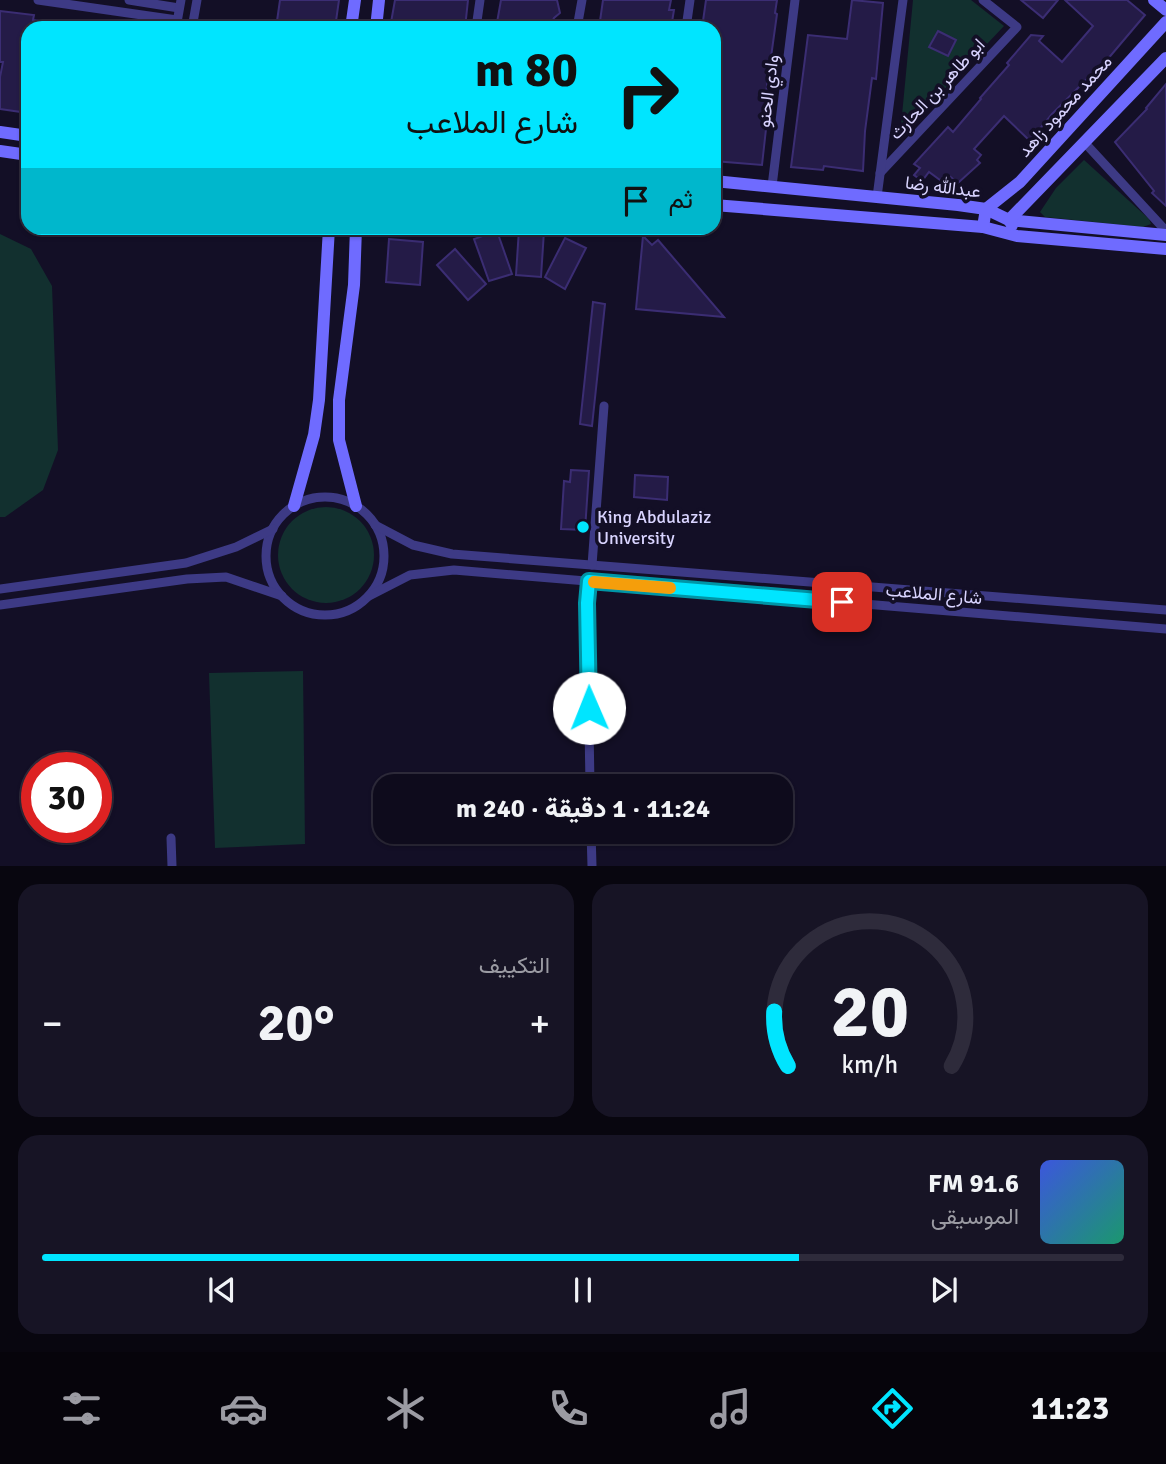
<!DOCTYPE html>
<html lang="ar">
<meta charset="utf-8">
<style>
body{margin:0;font-family:Signika,Vazirmatn,sans-serif;background:#171425;color:#f1f3f6;direction:rtl;height:100vh;display:flex;flex-direction:column;font-size:26px;white-space:nowrap}
*{box-sizing:border-box;margin:0}
p{font-size:23px;color:#9b9ba3}
.icon{flex:none;width:38px;height:38px;fill:none;stroke:currentColor;stroke-width:2;stroke-linecap:round;stroke-linejoin:round}
.map{position:relative;height:866px;overflow:hidden;direction:ltr}
.drawer{display:flex;flex-direction:column;gap:18px;padding:18px;background:#08060f;flex:1}
.drawer>*{flex:none}
.guide{position:absolute;left:21px;top:21px;width:700px;height:214px;border-radius:21px;box-shadow:0 2px 5px #0004,0 0 0 2px #2e2b3b;direction:rtl;background:#00e5ff;color:#111;overflow:hidden}
.speed{position:absolute;left:21px;top:752px;display:flex;gap:14px;font-size:35px;font-weight:700;text-align:center}
.speed>*{display:grid;place-content:center;width:91px;height:91px;border-radius:50%;background:#0e0b1c;box-shadow:0 2px 5px #0004,0 0 0 2px #2e2b3b;line-height:1}
.speed .limit{border:10px solid #d22;background:#fff;color:#111}
.pin{position:absolute;display:grid;place-items:center;width:60px;height:60px;color:#fff;margin:-30px;border-radius:14px;box-shadow:0 4px 10px #0006}
.me{position:absolute;width:77px;margin:-38px;rotate:359deg;stroke-linejoin:round;filter:drop-shadow(0 0 5px #0008)}
.turn{display:flex;align-items:center;gap:24px;height:147px;padding:0 28px;font-size:32px}
.turn .icon{width:91px;height:91px;stroke-width:2.5}
.turn b{display:block;font-size:49px;line-height:60px}
.then{display:flex;align-items:center;height:66px;padding:0 28px;background:#0003;gap:14px;font-size:26px}
.big{font-size:52px;font-weight:800;line-height:1.1}
.drawer .tile{flex:1;display:flex;flex-direction:column;justify-content:center;gap:10px;min-width:0;padding:0 24px;border-radius:21px;background:#171425}
.drawer .dial{align-items:center;gap:0}
.dial svg{height:182px;overflow:visible;fill:none;stroke:#2e2b3b;stroke-width:7;stroke-linecap:round;text-anchor:middle}
.dial text{fill:#f1f3f6;stroke:none}
.song{display:flex;align-items:center;gap:21px}
.cover{width:84px;height:84px;border-radius:10px;background:linear-gradient(135deg,hsl(230 70% 55%),hsl(160 70% 35%))}
.played{height:7px;border-radius:4px;background:linear-gradient(90deg,#00e5ff 70%,#2e2b3b 70%)}
.keys{display:flex;justify-content:space-around;direction:ltr}
.heat{display:flex;justify-content:space-between;align-items:center;font-size:38px;direction:ltr}
.drawer .tiles{flex:1;display:grid;gap:18px;grid-template-columns:1fr 1fr}
.tile:last-child{grid-column:span 2}
.trip{position:absolute;left:373px;top:774px;width:420px;height:70px;border-radius:21px;background:#0e0b1c;box-shadow:0 2px 5px #0004,0 0 0 2px #2e2b3b;font-weight:800;line-height:70px;text-align:center;direction:rtl}
.tab-bar{display:flex;height:112px;justify-content:space-around;align-items:center;background:#06040b;color:#9b9ba3}
.tab-bar .icon{width:49px;height:49px}
.tab-bar .selected{color:#00e5ff}
.tab-bar b{font-size:32px;color:#f1f3f6}
.map>svg:first-child{display:block}
.green{fill:#12302f}
.building{fill:#241b47;stroke:#3b2d73;stroke-width:2}
.lines{fill:none;stroke-linecap:round;stroke-linejoin:round}
.street{stroke:#3d3a85;stroke-width:9}
.secondary{stroke:#6f6bff;stroke-width:12}
.route-casing{stroke:#0095a6;stroke-width:18}
.route{stroke:#00e5ff;stroke-width:12}
.slow{stroke:#f59e0b;stroke-width:12}
.poi-dot{fill:#00e5ff;stroke:#130f26;stroke-width:2.5}
.labels{text-anchor:middle;stroke-width:7;stroke-linejoin:round;paint-order:stroke}
.street-label{font-size:18px;fill:#d9d4ff;stroke:#130f26}
.poi-label{font-size:18px;fill:#d9d4ff;stroke:#130f26;text-anchor:start}
</style>
<div class="map">
<svg width="1166" height="866" viewBox="0 0 1166 866">
<rect width="100%" height="100%" fill="#130f26"/>
<g class="green">
<polygon points="913,0 971,0 1004,26 900,136"/>
<polygon points="1084,160 1149,219 1151,224 1143,227 1045,217 1040,212 1056,188"/>
<polygon points="0,234 31,249 52,286 58,450 43,490 5,517 0,517"/>
<circle cx="326" cy="555" r="48"/>
<polygon points="303,671 305,844 215,848 209,673"/>
</g>
<g class="building">
<polygon points="280,0 339,0 335,28 276,28"/>
<polygon points="395,0 468,0 465,28 390,28"/>
<polygon points="501,0 557,0 560,13 554,18 549,28 496,28"/>
<polygon points="603,0 671,0 669,10 674,10 671,28 599,28"/>
<polygon points="706,0 777,0 775,13 777,14 766,93 770,93 762,165 714,161 714,28 702,28"/>
<polygon points="852,0 883,3 876,79 872,78 865,131 863,171 824,166 823,170 791,167 808,35 847,39"/>
<polygon points="1021,0 1058,0 1043,18"/>
<polygon points="1065,0 1127,0 1145,15 1090,80 1088,78 1052,114 1030,141 1004,116 974,149 981,155 977,160 980,163 958,183 948,175 940,180 929,172 922,181 914,175 920,168 914,164 948,127 953,132 981,99 980,98 1009,65 1007,63 1031,35 1043,36 1039,41 1062,62 1093,26"/>
<polygon points="0,11 34,15 33,20 54,23 54,28 28,28 28,113 0,109 0,77 3,62 0,62"/>
<polygon points="938,31 956,40 948,56 929,47"/>
<polygon points="1166,84 1166,206 1152,193 1154,191 1115,142 1147,109 1146,108"/>
<polygon points="519,229 544,231 541,277 516,275"/>
<polygon points="497,231 512,274 489,281 474,239"/>
<polygon points="643,236 652,245 658,240 724,317 636,309"/>
<polygon points="565,238 586,248 565,289 545,277"/>
<polygon points="389,239 423,242 420,285 386,282"/>
<polygon points="455,249 486,284 468,300 437,265"/>
<polygon points="593,302 605,304 592,426 580,424"/>
<polygon points="571,470 589,471 585,530 561,529 564,481 570,482"/>
<polygon points="635,475 668,477 667,500 634,497"/>
</g>
<g class="lines">
<g class="street">
<polyline points="38,0 177,20"/>
<polyline points="129,0 179,8"/>
<polyline points="176,28 181,0"/>
<polyline points="192,28 197,0"/>
<polyline points="476,28 480,0"/>
<polyline points="577,28 582,0"/>
<polyline points="686,28 690,0"/>
<polyline points="1085,143 1166,231"/>
<polyline points="880,173 1017,27 983,0"/>
<polyline points="772,186 795,0"/>
<polyline points="877,197 903,0"/>
<circle cx="325" cy="556" r="59"/>
<polyline points="375,525 413,545 452,554 1166,610"/>
<polyline points="592,565 604,406"/>
<polyline points="589,581 587,603 590,786"/>
<polyline points="0,589 186,563 236,547 273,529"/>
<polyline points="369,596 410,575 454,570 1166,629"/>
<polyline points="0,605 187,579 226,577 282,596"/>
<polyline points="591,831 592,866"/>
<polyline points="171,838 172,866"/>
</g>
<g class="secondary">
<polyline points="1154,0 1166,10"/>
<polyline points="351,28 355,0"/>
<polyline points="376,28 379,0"/>
<polyline points="0,132 28,136"/>
<polyline points="0,151 28,155"/>
<polyline points="714,181 958,205 986,209 1009,220 1166,235"/>
<polyline points="714,205 983,227 1017,236 1166,249"/>
<polyline points="1012,225 1009,220 1166,58"/>
<polyline points="983,227 986,209 1020,182 1166,22"/>
<polyline points="294,506 314,435 319,400 329,228"/>
<polyline points="356,506 339,440 339,400 354,285 356,228"/>
</g>
</g>
<g class="lines">
<g class="route-casing">
<polyline id="route" points="589,708 587,603 589,581 842,602"/>
</g>
<use href="#route" class="route"/>
<polyline class="slow" points="594,582 670,588"/>
</g>
<circle class="poi-dot" cx="583" cy="527" r="7"/>
<g class="labels">
<g class="street-label">
<text transform="translate(937 89) rotate(-47)" y="6">ابو طاهر بن الحارث</text>
<text transform="translate(768 91) rotate(-83)" y="6">وادي الحنو</text>
<text transform="translate(1065 106) rotate(-48)" y="6">محمد محمود زاهد</text>
<text transform="translate(943 187) rotate(7)" y="6">عبدالله رضا</text>
<text transform="translate(934 594) rotate(5)" y="6">شارع الملاعب</text>
</g>
<g class="poi-label">
<text x="597" y="523">King Abdulaziz<tspan x="597" dy="21">University</tspan></text>
</g>
</g>
</svg>
<div class="speed"><div class="limit">30</div></div>
<div class="pin" style="left:842px;top:602px;background:#d93025"><svg class="icon" aria-label="arrive" viewBox="0 0 24 24"><path d="M6 21V4h12l-3 4 3 4H6"/></svg></div>
<svg class="me" style="left:589px;top:708px" viewBox="-20 -20 40 40"><circle r="19" fill="#fff"/><path d="M0-13L10 11 0 6-10 11z" fill="#00e5ff"/></svg>
<div class="trip">11:24 · 1 دقيقة · 240 m</div>
<div class="guide">
<div class="turn"><svg class="icon" aria-label="right" viewBox="0 0 24 24"><path d="M7 20v-9h11M14 6l5 5-5 5"/></svg><div><b>80 m</b>شارع الملاعب</div></div>
<div class="then">ثم<svg class="icon" aria-label="arrive" viewBox="0 0 24 24"><path d="M6 21V4h12l-3 4 3 4H6"/></svg></div>
</div>
</div>
<section class="drawer">
<div class="tiles">
<div class="tile dial"><svg viewBox="0 0 100 80">
<path d="M14 69A42 42 0 1 1 86 69"/>
<path d="M14 69A42 42 0 0 1 8 45" stroke="#00e5ff"/>
<text x="50" y="56" font-size="32" font-weight="700">20</text>
<text x="50" y="72" font-size="11">km/h</text>
</svg></div>
<div class="tile"><p>التكييف</p>
<div class="heat"><a>−</a><b class="big">20°</b><a>+</a></div>
</div>
<div class="tile">
<div class="song"><i class="cover"></i><div><b>91.6 FM</b><p>الموسيقى</p></div></div>
<div class="played"></div>
<div class="keys"><svg class="icon" aria-label="previous" viewBox="0 0 24 24"><path d="M18 5L8 12l10 7zM5 5v14"/></svg><svg class="icon" aria-label="pause" viewBox="0 0 24 24"><path d="M8 5v14M16 5v14"/></svg><svg class="icon" aria-label="next" viewBox="0 0 24 24"><path d="M6 5l10 7-10 7zM19 5v14"/></svg></div>
</div>
</div>
</section>
<nav class="tab-bar">
<b>11:23</b>
<svg class="icon selected" aria-label="directions" viewBox="0 0 24 24"><path d="M12 3l9 9-9 9-9-9zM9 14v-3h6M13 9l2 2-2 2"/></svg>
<svg class="icon" aria-label="music" viewBox="0 0 24 24"><path d="M9 18V5l10-2v13"/><circle cx="6" cy="18" r="3"/><circle cx="16" cy="16" r="3"/></svg>
<svg class="icon" aria-label="phone" viewBox="0 0 24 24"><path d="M5 4h4l2 5-3 2q2 4 5 5l2-3 5 2v4C11 20 4 13 5 4z"/></svg>
<svg class="icon" aria-label="climate" viewBox="0 0 24 24"><path d="M12 3v18M4 7l16 10M4 17L20 7"/></svg>
<svg class="icon" aria-label="car" viewBox="0 0 24 24"><path d="M5 17H2v-5l4-1 3-4h7l3 4 3 1v5h-3M9 17h6M6 11h13"/><circle cx="7" cy="17" r="2"/><circle cx="17" cy="17" r="2"/></svg>
<svg class="icon" aria-label="filters" viewBox="0 0 24 24"><path d="M4 7h16M4 17h16"/><circle cx="9" cy="7" r="2"/><circle cx="15" cy="17" r="2"/></svg>
</nav>
